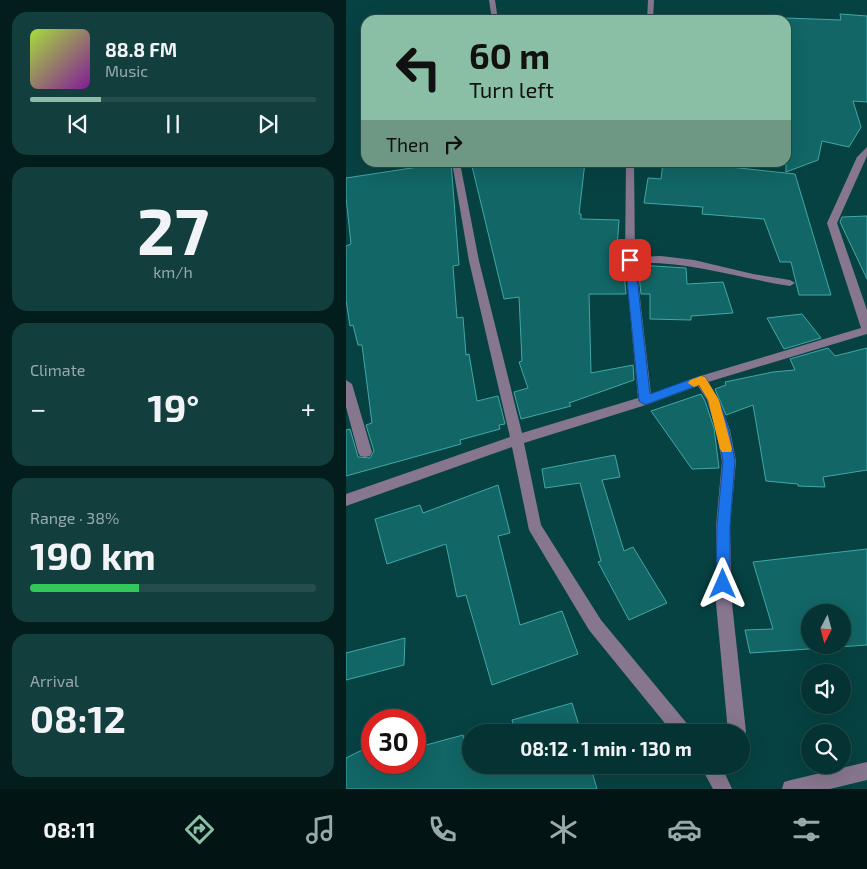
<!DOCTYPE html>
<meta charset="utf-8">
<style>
body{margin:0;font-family:"Exo 2",sans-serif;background:#133e3e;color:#f1f3f6;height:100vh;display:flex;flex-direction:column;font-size:19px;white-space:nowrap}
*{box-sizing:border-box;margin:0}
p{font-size:16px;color:#97aaac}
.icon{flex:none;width:28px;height:28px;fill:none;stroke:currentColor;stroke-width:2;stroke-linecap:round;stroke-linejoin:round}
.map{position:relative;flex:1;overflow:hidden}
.drawer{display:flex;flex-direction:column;gap:12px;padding:12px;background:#031c1c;width:346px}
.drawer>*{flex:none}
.top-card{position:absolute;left:15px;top:15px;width:430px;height:152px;border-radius:15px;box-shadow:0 5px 20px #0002,0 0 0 1px #264d4d;background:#8abfa5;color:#111;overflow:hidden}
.needle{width:32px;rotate:186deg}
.buttons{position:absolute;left:455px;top:604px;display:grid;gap:10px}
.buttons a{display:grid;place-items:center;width:50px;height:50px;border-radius:50%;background:#053232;box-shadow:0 5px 20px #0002,0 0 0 1px #264d4d;font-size:25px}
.speed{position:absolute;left:15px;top:709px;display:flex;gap:10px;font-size:25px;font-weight:700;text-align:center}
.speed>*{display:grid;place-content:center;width:65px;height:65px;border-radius:50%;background:#053232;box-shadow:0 5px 20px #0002,0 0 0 1px #264d4d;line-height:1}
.speed .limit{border:8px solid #d22;background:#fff;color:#111}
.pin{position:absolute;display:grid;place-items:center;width:42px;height:42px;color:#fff;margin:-21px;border-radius:10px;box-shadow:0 2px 8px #0006}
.me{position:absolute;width:55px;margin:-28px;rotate:0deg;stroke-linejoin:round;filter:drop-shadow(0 0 4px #0008)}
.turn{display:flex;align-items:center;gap:18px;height:105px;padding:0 25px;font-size:22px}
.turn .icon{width:65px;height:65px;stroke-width:2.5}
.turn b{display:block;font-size:35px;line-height:42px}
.then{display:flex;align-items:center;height:48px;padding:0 25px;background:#0003;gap:10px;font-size:19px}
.big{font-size:38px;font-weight:700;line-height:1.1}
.drawer .widget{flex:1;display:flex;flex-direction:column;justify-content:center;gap:8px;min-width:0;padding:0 18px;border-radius:15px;background:#133e3e}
.drawer .dial{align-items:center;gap:0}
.dial b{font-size:65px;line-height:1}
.song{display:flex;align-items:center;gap:15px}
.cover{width:60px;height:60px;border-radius:8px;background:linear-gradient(135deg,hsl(80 70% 55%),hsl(290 70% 35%))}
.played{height:5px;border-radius:2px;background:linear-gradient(90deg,#8abfa5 25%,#264d4d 25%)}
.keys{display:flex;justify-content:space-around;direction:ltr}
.heat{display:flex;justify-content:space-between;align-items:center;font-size:28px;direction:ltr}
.charge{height:8px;border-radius:4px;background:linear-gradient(90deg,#34c759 38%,#264d4d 0)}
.trip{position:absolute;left:116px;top:724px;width:288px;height:50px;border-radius:25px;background:#053232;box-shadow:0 5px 20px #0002,0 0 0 1px #264d4d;font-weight:700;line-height:50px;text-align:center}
.dock{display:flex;height:80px;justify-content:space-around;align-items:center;background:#021414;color:#97aaac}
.dock .icon{width:35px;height:35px}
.dock .active{color:#8abfa5}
.dock b{font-size:22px;color:#f1f3f6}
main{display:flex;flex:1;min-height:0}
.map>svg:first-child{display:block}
.building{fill:#126666;stroke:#42a7a7;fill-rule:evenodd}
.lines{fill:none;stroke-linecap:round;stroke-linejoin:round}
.minor{fill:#86768e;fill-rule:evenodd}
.route{fill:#1a73e8;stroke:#114b97}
.slow{fill:#f59e0b}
</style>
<main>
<section class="drawer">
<div class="widget">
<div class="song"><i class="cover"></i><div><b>88.8 FM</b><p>Music</p></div></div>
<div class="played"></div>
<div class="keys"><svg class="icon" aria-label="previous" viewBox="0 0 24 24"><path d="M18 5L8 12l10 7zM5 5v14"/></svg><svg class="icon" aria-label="pause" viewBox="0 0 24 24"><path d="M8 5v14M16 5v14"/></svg><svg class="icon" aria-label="next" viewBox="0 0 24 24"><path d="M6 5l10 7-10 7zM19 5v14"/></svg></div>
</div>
<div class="widget dial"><b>27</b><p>km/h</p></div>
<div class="widget"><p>Climate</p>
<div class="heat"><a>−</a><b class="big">19°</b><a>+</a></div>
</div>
<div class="widget"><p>Range · 38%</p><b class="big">190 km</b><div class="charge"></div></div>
<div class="widget"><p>Arrival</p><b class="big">08:12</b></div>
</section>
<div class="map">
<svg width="521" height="789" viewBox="0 0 521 789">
<rect width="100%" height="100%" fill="#074242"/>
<g class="building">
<polygon points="494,14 521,16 521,102 507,101 515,127 503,147 476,141 472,160 440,172 440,18 495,20"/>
<polygon points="105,162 113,265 107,266 111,318 117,317 120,355 123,354 131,401 152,396 159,424 153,425 154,429 114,440 115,444 0,476 0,430 4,429 12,457 24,458 28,451 20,425 26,423 16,345 12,345 7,325 4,326 0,300 0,246 5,244 0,197 0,178"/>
<polygon points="125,162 239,162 233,214 235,214 235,219 273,220 270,261 277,262 280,294 243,294 245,373 287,365 288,380 223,403 225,406 175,419 168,392 182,388 173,362 176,361 173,297 158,299"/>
<polygon points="317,162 346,163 449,174 485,295 453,295 445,262 434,262 418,219 356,214 357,207 298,203 302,178 315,179"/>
<polygon points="521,216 521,279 494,222 496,217"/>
<polygon points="292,265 340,268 341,284 377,282 387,313 345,316 345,320 304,319 304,294 295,294"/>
<polygon points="456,314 475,338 438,349 421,318"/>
<polygon points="482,348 489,356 521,348 521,470 477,477 479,487 452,486 452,484 420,481 407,405 380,415 369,389 380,385 379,382 427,372 449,370 444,359"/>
<polygon points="355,394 359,401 368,428 373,468 346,469 305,411"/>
<polygon points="269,455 274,477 256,480 278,551 287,547 321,603 283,620 252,562 255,561 234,483 199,488 196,469"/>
<polygon points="152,485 164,533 152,536 174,625 216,611 232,654 146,685 120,595 111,597 100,544 41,564 29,519 74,505 77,513"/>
<path d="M521 549V645L404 653 399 630 427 629 407 562ZM464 612H496V645H464Z"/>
<polygon points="59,638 58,665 0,680 0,653"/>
<polygon points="226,703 235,732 169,732 166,720"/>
<polygon points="117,735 123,765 244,765 251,789 0,789 0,758 26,745 26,762 69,762 69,748"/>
</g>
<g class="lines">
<g class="minor">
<polygon points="143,0 149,0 152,20 146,20"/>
<polygon points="302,0 308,0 307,20 301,20"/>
<path d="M521 147V156L491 223 521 310V334L362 382 373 400 384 430 390 461 384 526 386 603 400 732 397 738 395 739V732H382L370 603V526L376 461 370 430 361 400 352 386 303 404 178 443 195 525 255 620 343 726 346 732H326L243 630 183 530 166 447 0 506V494L164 437 123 261 107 168V162H116L115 168 133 261 176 433 292 398 279 260 280 162H288L289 257 315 256 348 260 407 274 444 280 449 283 444 286C392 278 342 261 290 263L305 394 351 377 515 328 481 223 511 157Z"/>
<polygon points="0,380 6,384 26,452 24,456 19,457 14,456 12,452 0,407"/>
<polygon points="521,762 521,780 484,789 436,789 438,782 445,780"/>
<polygon points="354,765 375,765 386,789 367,789"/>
</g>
</g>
<polygon class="route" points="284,257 289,260 304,394 351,377 359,377 373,400 383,430 389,461 384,526 384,584 382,589 377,590 372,589 370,584 371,526 377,461 371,430 362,400 353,385 299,405 293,401 279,260"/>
<polygon class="slow" points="355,376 359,377 373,400 386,449 385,452 376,452 374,449 362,400 353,385 348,387 342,383 344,380"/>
</svg>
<div class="buttons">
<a><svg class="needle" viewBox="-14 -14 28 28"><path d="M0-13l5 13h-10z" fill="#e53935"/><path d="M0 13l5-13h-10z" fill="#97aaac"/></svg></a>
<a><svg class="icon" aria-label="sound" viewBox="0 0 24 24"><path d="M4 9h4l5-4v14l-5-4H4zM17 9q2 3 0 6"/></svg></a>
<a><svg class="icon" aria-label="search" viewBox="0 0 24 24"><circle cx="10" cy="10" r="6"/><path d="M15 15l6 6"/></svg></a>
</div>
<div class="speed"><div class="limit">30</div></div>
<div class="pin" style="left:284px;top:260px;background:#d93025"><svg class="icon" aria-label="arrive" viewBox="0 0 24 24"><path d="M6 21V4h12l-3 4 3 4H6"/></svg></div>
<svg class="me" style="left:377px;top:584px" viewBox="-20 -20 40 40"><path d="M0-17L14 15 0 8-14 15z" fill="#1a73e8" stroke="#fff" stroke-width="4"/></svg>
<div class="trip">08:12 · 1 min · 130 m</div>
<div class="top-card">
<div class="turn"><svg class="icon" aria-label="left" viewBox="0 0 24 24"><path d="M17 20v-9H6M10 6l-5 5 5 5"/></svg><div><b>60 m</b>Turn left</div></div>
<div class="then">Then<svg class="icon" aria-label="right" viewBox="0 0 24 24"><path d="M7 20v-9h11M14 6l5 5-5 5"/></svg></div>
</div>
</div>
</main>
<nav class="dock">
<b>08:11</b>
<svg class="icon active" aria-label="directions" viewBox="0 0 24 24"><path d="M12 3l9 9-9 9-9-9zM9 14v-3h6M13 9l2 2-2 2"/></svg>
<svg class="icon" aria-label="music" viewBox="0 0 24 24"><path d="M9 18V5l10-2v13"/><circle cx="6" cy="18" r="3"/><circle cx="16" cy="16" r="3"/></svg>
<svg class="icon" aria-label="phone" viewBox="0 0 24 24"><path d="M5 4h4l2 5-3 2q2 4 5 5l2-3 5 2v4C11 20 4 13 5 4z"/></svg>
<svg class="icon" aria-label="climate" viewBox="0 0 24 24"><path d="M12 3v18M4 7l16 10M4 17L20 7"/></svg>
<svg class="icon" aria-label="car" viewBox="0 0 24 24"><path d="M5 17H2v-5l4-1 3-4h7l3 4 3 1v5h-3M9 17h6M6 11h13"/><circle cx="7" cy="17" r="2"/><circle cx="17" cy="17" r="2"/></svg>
<svg class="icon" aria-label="filters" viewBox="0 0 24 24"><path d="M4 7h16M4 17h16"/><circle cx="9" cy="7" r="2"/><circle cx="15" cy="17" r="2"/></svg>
</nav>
